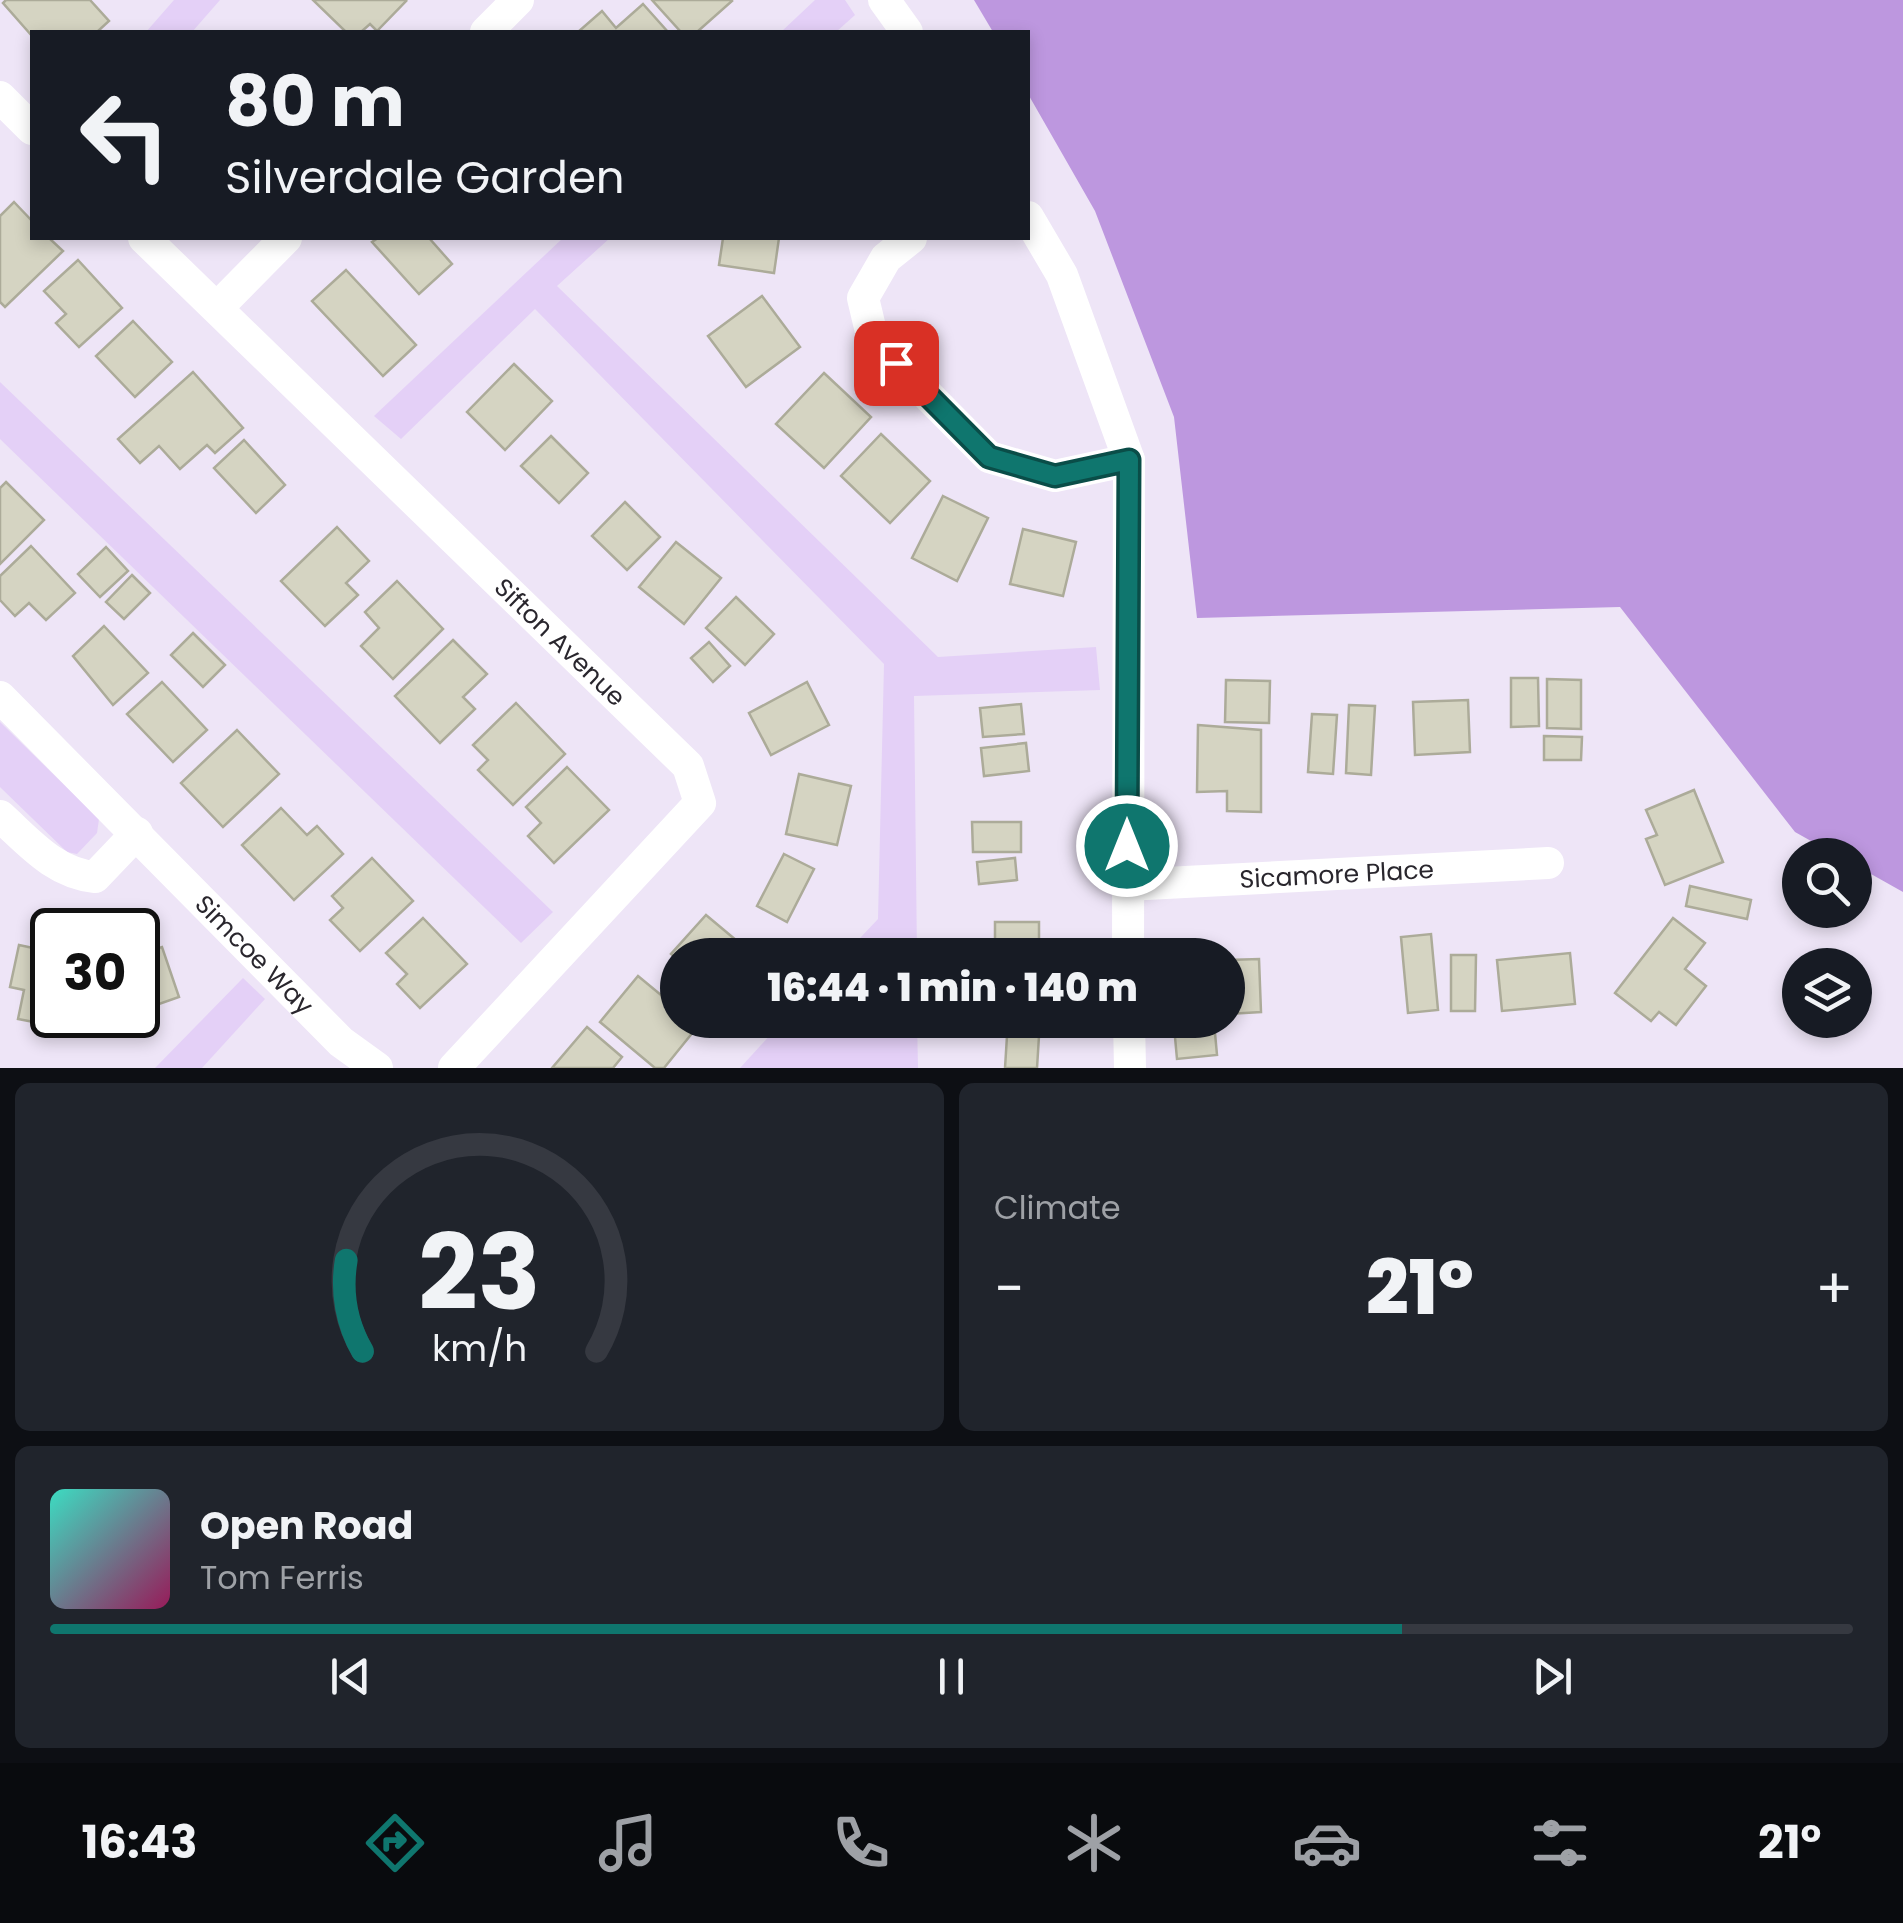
<!DOCTYPE html>
<meta charset="utf-8">
<style>
body{margin:0;font-family:Poppins,sans-serif;background:#20242c;color:#f1f3f6;height:100vh;display:flex;flex-direction:column;font-size:38px;white-space:nowrap}
*{box-sizing:border-box;margin:0}
p{font-size:32px;color:#9ea1a6}
.icon{flex:none;width:55px;height:55px;fill:none;stroke:currentColor;stroke-width:2;stroke-linecap:round;stroke-linejoin:round}
.map{position:relative;height:1068px;overflow:hidden}
.panel{display:flex;flex-direction:column;gap:15px;padding:15px;background:#0d0f14;flex:1}
.panel>*{flex:none}
.guide{position:absolute;left:30px;top:30px;width:1000px;height:210px;border-radius:0px;box-shadow:0 5px 15px #0003;background:#171b24;color:#f1f3f6;overflow:hidden}
.buttons{position:absolute;left:1782px;top:838px;display:grid;gap:20px}
.buttons a{display:grid;place-items:center;width:90px;height:90px;border-radius:50%;background:#171b24;box-shadow:0 5px 15px #0003;font-size:50px}
.speed{position:absolute;left:30px;top:908px;display:flex;gap:20px;font-size:50px;font-weight:700;text-align:center}
.speed>*{display:grid;place-content:center;width:130px;height:130px;border-radius:50%;background:#171b24;box-shadow:0 5px 15px #0003;line-height:1}
.speed .limit{border:5px solid #111;border-radius:15px;background:#fff;color:#111}
.pin{position:absolute;display:grid;place-items:center;width:85px;height:85px;color:#fff;margin:-42px;border-radius:20px;box-shadow:0 5px 15px #0006}
.me{position:absolute;width:110px;margin:-55px;rotate:0deg;stroke-linejoin:round;filter:drop-shadow(0 0 8px #0008)}
.turn{display:flex;align-items:center;gap:35px;height:210px;padding:0 30px;font-size:45px}
.turn .icon{width:130px;height:130px;stroke-width:2.5}
.turn b{display:block;font-size:70px;line-height:85px}
.big{font-size:75px;font-weight:800;line-height:1.1}
.panel .card{flex:1;display:flex;flex-direction:column;justify-content:center;gap:15px;min-width:0;padding:0 35px;border-radius:15px;background:#20242c}
.panel .dial{align-items:center;gap:0}
.dial svg{height:260px;overflow:visible;fill:none;stroke:#363941;stroke-width:7;stroke-linecap:round;text-anchor:middle}
.dial text{fill:#f1f3f6;stroke:none}
.song{display:flex;align-items:center;gap:30px}
.cover{width:120px;height:120px;border-radius:15px;background:linear-gradient(135deg,hsl(170 70% 55%),hsl(330 70% 35%))}
.played{height:10px;border-radius:5px;background:linear-gradient(90deg,#0f766e 75%,#363941 75%)}
.keys{display:flex;justify-content:space-around;direction:ltr}
.heat{display:flex;justify-content:space-between;align-items:center;font-size:55px;direction:ltr}
.panel .tiles{flex:1;display:grid;gap:15px;grid-template-columns:1fr 1fr}
.card:last-child{grid-column:span 2}
.trip{position:absolute;left:660px;top:938px;width:585px;height:100px;border-radius:50px;background:#171b24;box-shadow:0 5px 15px #0003;font-weight:800;line-height:100px;text-align:center}
.menu{display:flex;height:160px;justify-content:space-around;align-items:center;background:#090b0e;color:#9ea1a6}
.menu .icon{width:70px;height:70px}
.menu .current{color:#0f766e}
.menu b{font-size:45px;color:#f1f3f6}
.map>svg:first-child{display:block}
.green{fill:#e4d0f7}
.forest{fill:#bd97df}
.building{fill:#d5d4c2;stroke:#acab99;stroke-width:2.5}
.lines{fill:none;stroke-linecap:round;stroke-linejoin:round}
.minor{stroke:#fff;stroke-width:32}
.route-casing{stroke:#0a4d48;stroke-width:25}
.route{stroke:#0f766e;stroke-width:18}
.labels{text-anchor:middle;stroke-width:9;stroke-linejoin:round;paint-order:stroke}
.street-label{font-size:25px;fill:#29262d;stroke:#fff}
</style>
<div class="map">
<svg width="1903" height="1068" viewBox="0 0 1903 1068">
<rect width="100%" height="100%" fill="#eee5f7"/>
<g class="green">
<polygon points="174,0 220,0 192,32 146,32"/>
<polygon points="815,0 845,0 855,15 836,32 781,32"/>
<polygon points="563,238 610,238 557,286 938,657 1096,647 1100,690 914,696 917,955 844,955 878,919 884,664 535,309 401,439 374,416"/>
<polygon points="0,382 553,912 521,943 0,439"/>
<polygon points="0,722 99,819 97,833 77,854 67,852 0,787"/>
<polygon points="243,978 265,999 202,1068 155,1068"/>
<polygon points="784,1020 917,1020 918,1068 740,1068"/>
</g>
<polygon class="forest" points="974,0 1903,0 1903,892 1855,865 1855,855 1836,855 1795,832 1620,607 1197,618 1174,417 1095,211 1028,94 1028,32 993,32"/>
<g class="building">
<polygon points="6,0 90,0 109,21 97,32 32,32 32,36 3,3"/>
<polygon points="313,0 404,0 406,1 377,31 370,24 361,32 346,32"/>
<polygon points="652,0 731,0 732,1 697,32 681,32"/>
<polygon points="643,4 668,32 578,32 602,11 616,28"/>
<polygon points="14,202 32,221 32,238 49,238 63,251 5,307 0,302 0,216"/>
<polygon points="378,238 429,238 452,264 419,294 372,242"/>
<polygon points="723,238 779,238 774,273 719,265"/>
<polygon points="78,260 122,308 79,347 56,323 66,314 44,291"/>
<polygon points="346,270 416,345 383,376 312,301"/>
<polygon points="762,296 800,347 746,387 708,336"/>
<polygon points="133,321 172,362 135,397 96,356"/>
<polygon points="514,364 552,401 505,450 467,412"/>
<polygon points="193,372 243,428 215,453 207,445 180,469 159,446 140,463 118,439"/>
<polygon points="824,373 871,417 824,468 776,424"/>
<polygon points="881,434 930,481 890,523 841,476"/>
<polygon points="551,436 588,473 559,503 521,466"/>
<polygon points="244,440 285,485 256,513 214,468"/>
<polygon points="6,482 44,520 0,564 0,488"/>
<polygon points="943,496 988,518 957,581 912,558"/>
<polygon points="625,502 660,537 627,570 592,536"/>
<polygon points="337,527 369,561 346,583 358,595 325,626 281,581"/>
<polygon points="1023,529 1076,542 1063,596 1010,584"/>
<polygon points="676,542 721,578 684,624 639,587"/>
<polygon points="31,546 75,593 46,620 29,603 15,616 0,600 0,576"/>
<polygon points="106,547 128,571 100,597 78,574"/>
<polygon points="132,575 150,593 124,619 106,602"/>
<polygon points="397,581 443,629 393,679 361,646 379,628 365,612"/>
<polygon points="736,597 774,634 745,665 706,628"/>
<polygon points="104,626 148,673 113,705 73,656"/>
<polygon points="193,633 225,665 203,687 171,655"/>
<polygon points="453,640 487,674 463,697 475,709 440,743 395,696"/>
<polygon points="709,642 730,666 713,682 691,658"/>
<polygon points="1511,678 1538,678 1539,726 1511,727"/>
<polygon points="1547,679 1581,680 1581,729 1547,728"/>
<polygon points="1226,680 1270,681 1269,723 1225,722"/>
<polygon points="162,682 207,730 173,762 127,714"/>
<polygon points="807,682 829,725 771,755 749,713"/>
<polygon points="1468,700 1470,752 1415,755 1413,702"/>
<polygon points="516,703 565,754 513,805 478,770 488,760 473,745"/>
<polygon points="1021,704 1024,734 983,737 980,708"/>
<polygon points="1349,705 1375,706 1371,775 1346,773"/>
<polygon points="1312,714 1337,715 1333,774 1308,772"/>
<polygon points="1198,725 1261,730 1261,812 1227,811 1227,791 1197,792"/>
<polygon points="237,730 279,774 223,827 181,783"/>
<polygon points="1544,736 1582,737 1581,760 1544,760"/>
<polygon points="1026,743 1029,771 984,776 981,748"/>
<polygon points="567,767 609,810 554,863 528,836 541,823 526,807"/>
<polygon points="799,774 851,786 837,845 786,834"/>
<polygon points="1694,790 1723,862 1665,885 1646,839 1657,835 1646,810"/>
<polygon points="281,808 307,835 317,826 343,854 294,900 242,845"/>
<polygon points="972,822 1021,822 1021,852 973,852"/>
<polygon points="784,854 814,869 787,922 757,906"/>
<polygon points="372,858 413,901 360,951 330,920 343,908 332,896"/>
<polygon points="1015,858 1017,880 979,884 977,862"/>
<polygon points="1690,886 1751,900 1747,919 1686,906"/>
<polygon points="706,915 749,951 746,955 678,955 678,960 671,954"/>
<polygon points="423,918 467,964 420,1008 397,984 407,974 386,953"/>
<polygon points="1673,918 1705,943 1685,969 1706,986 1676,1025 1659,1012 1651,1021 1615,993"/>
<rect x="995" y="922" width="44" height="33"/>
<polygon points="1431,934 1438,1010 1408,1013 1401,937"/>
<polygon points="19,945 52,952 52,1015 67,1015 65,1028 18,1019 24,990 10,987"/>
<polygon points="138,946 140,954 162,947 179,997 156,1005 158,1010 123,1021 121,1015 138,1015"/>
<polygon points="1570,953 1575,1004 1502,1011 1497,960"/>
<polygon points="1451,955 1476,955 1475,1011 1451,1011"/>
<polygon points="1259,959 1261,1012 1228,1014 1228,960"/>
<polygon points="638,976 678,1009 678,1020 691,1020 698,1026 664,1068 655,1068 600,1022"/>
<polygon points="1008,1020 1040,1020 1037,1068 1005,1068"/>
<polygon points="1214,1022 1217,1055 1177,1059 1174,1026"/>
<polygon points="587,1027 622,1057 613,1068 552,1068"/>
</g>
<g class="lines">
<g class="minor">
<polyline points="884,0 907,32"/>
<polyline points="486,32 518,0"/>
<polyline points="0,97 32,129"/>
<polyline points="1028,217 1062,275 1129,460 1128,955"/>
<path id="s1" d="M144 238 688 766 700 803 454 1068"/>
<polyline points="911,238 886,258 863,298 873,340 989,457 1055,476 1129,460"/>
<polyline points="217,308 286,238"/>
<path id="s2" d="M0 697 341 1042 377 1068"/>
<path d="M0 816C29 842 54 873 95 877L137 833"/>
<path id="s3" d="M1127 885 1548 863"/>
<polyline points="1129,1020 1130,1068"/>
</g>
</g>
<g class="lines">
<g class="route-casing">
<polyline id="route" points="896,363 989,457 1055,476 1129,460 1127,846"/>
</g>
<use href="#route" class="route"/>
</g>
<g class="labels">
<g class="street-label">
<text dy="9" stroke="none"><textPath href="#s1" startOffset="580">Sifton Avenue</textPath></text>
<text dy="9" stroke="none"><textPath href="#s3" startOffset="210">Sicamore Place</textPath></text>
<text dy="9" stroke="none"><textPath href="#s2" startOffset="362">Simcoe Way</textPath></text>
</g>
</g>
</svg>
<div class="buttons">
<a><svg class="icon" aria-label="search" viewBox="0 0 24 24"><circle cx="10" cy="10" r="6"/><path d="M15 15l6 6"/></svg></a>
<a><svg class="icon" aria-label="layers" viewBox="0 0 24 24"><path d="M12 4l9 5-9 5-9-5zM3 14l9 5 9-5"/></svg></a>
</div>
<div class="speed"><div class="limit">30</div></div>
<div class="pin" style="left:896px;top:363px;background:#d93025"><svg class="icon" aria-label="arrive" viewBox="0 0 24 24"><path d="M6 21V4h12l-3 4 3 4H6"/></svg></div>
<svg class="me" style="left:1127px;top:846px" viewBox="-20 -20 40 40"><circle r="17" fill="#0f766e" stroke="#fff" stroke-width="3"/><path d="M0-11L8 9 0 5-8 9z" fill="#fff"/></svg>
<div class="trip">16:44 · 1 min · 140 m</div>
<div class="guide">
<div class="turn"><svg class="icon" aria-label="left" viewBox="0 0 24 24"><path d="M17 20v-9H6M10 6l-5 5 5 5"/></svg><div><b>80 m</b>Silverdale Garden</div></div>
</div>
</div>
<section class="panel">
<div class="tiles">
<div class="card dial"><svg viewBox="0 0 100 80">
<path d="M14 69A42 42 0 1 1 86 69"/>
<path d="M14 69A42 42 0 0 1 9 41" stroke="#0f766e"/>
<text x="50" y="56" font-size="32" font-weight="700">23</text>
<text x="50" y="72" font-size="11">km/h</text>
</svg></div>
<div class="card"><p>Climate</p>
<div class="heat"><a>−</a><b class="big">21°</b><a>+</a></div>
</div>
<div class="card">
<div class="song"><i class="cover"></i><div><b>Open Road</b><p>Tom Ferris</p></div></div>
<div class="played"></div>
<div class="keys"><svg class="icon" aria-label="previous" viewBox="0 0 24 24"><path d="M18 5L8 12l10 7zM5 5v14"/></svg><svg class="icon" aria-label="pause" viewBox="0 0 24 24"><path d="M8 5v14M16 5v14"/></svg><svg class="icon" aria-label="next" viewBox="0 0 24 24"><path d="M6 5l10 7-10 7zM19 5v14"/></svg></div>
</div>
</div>
</section>
<nav class="menu">
<b>16:43</b>
<svg class="icon current" aria-label="directions" viewBox="0 0 24 24"><path d="M12 3l9 9-9 9-9-9zM9 14v-3h6M13 9l2 2-2 2"/></svg>
<svg class="icon" aria-label="music" viewBox="0 0 24 24"><path d="M9 18V5l10-2v13"/><circle cx="6" cy="18" r="3"/><circle cx="16" cy="16" r="3"/></svg>
<svg class="icon" aria-label="phone" viewBox="0 0 24 24"><path d="M5 4h4l2 5-3 2q2 4 5 5l2-3 5 2v4C11 20 4 13 5 4z"/></svg>
<svg class="icon" aria-label="climate" viewBox="0 0 24 24"><path d="M12 3v18M4 7l16 10M4 17L20 7"/></svg>
<svg class="icon" aria-label="car" viewBox="0 0 24 24"><path d="M5 17H2v-5l4-1 3-4h7l3 4 3 1v5h-3M9 17h6M6 11h13"/><circle cx="7" cy="17" r="2"/><circle cx="17" cy="17" r="2"/></svg>
<svg class="icon" aria-label="filters" viewBox="0 0 24 24"><path d="M4 7h16M4 17h16"/><circle cx="9" cy="7" r="2"/><circle cx="15" cy="17" r="2"/></svg>
<b>21°</b>
</nav>
